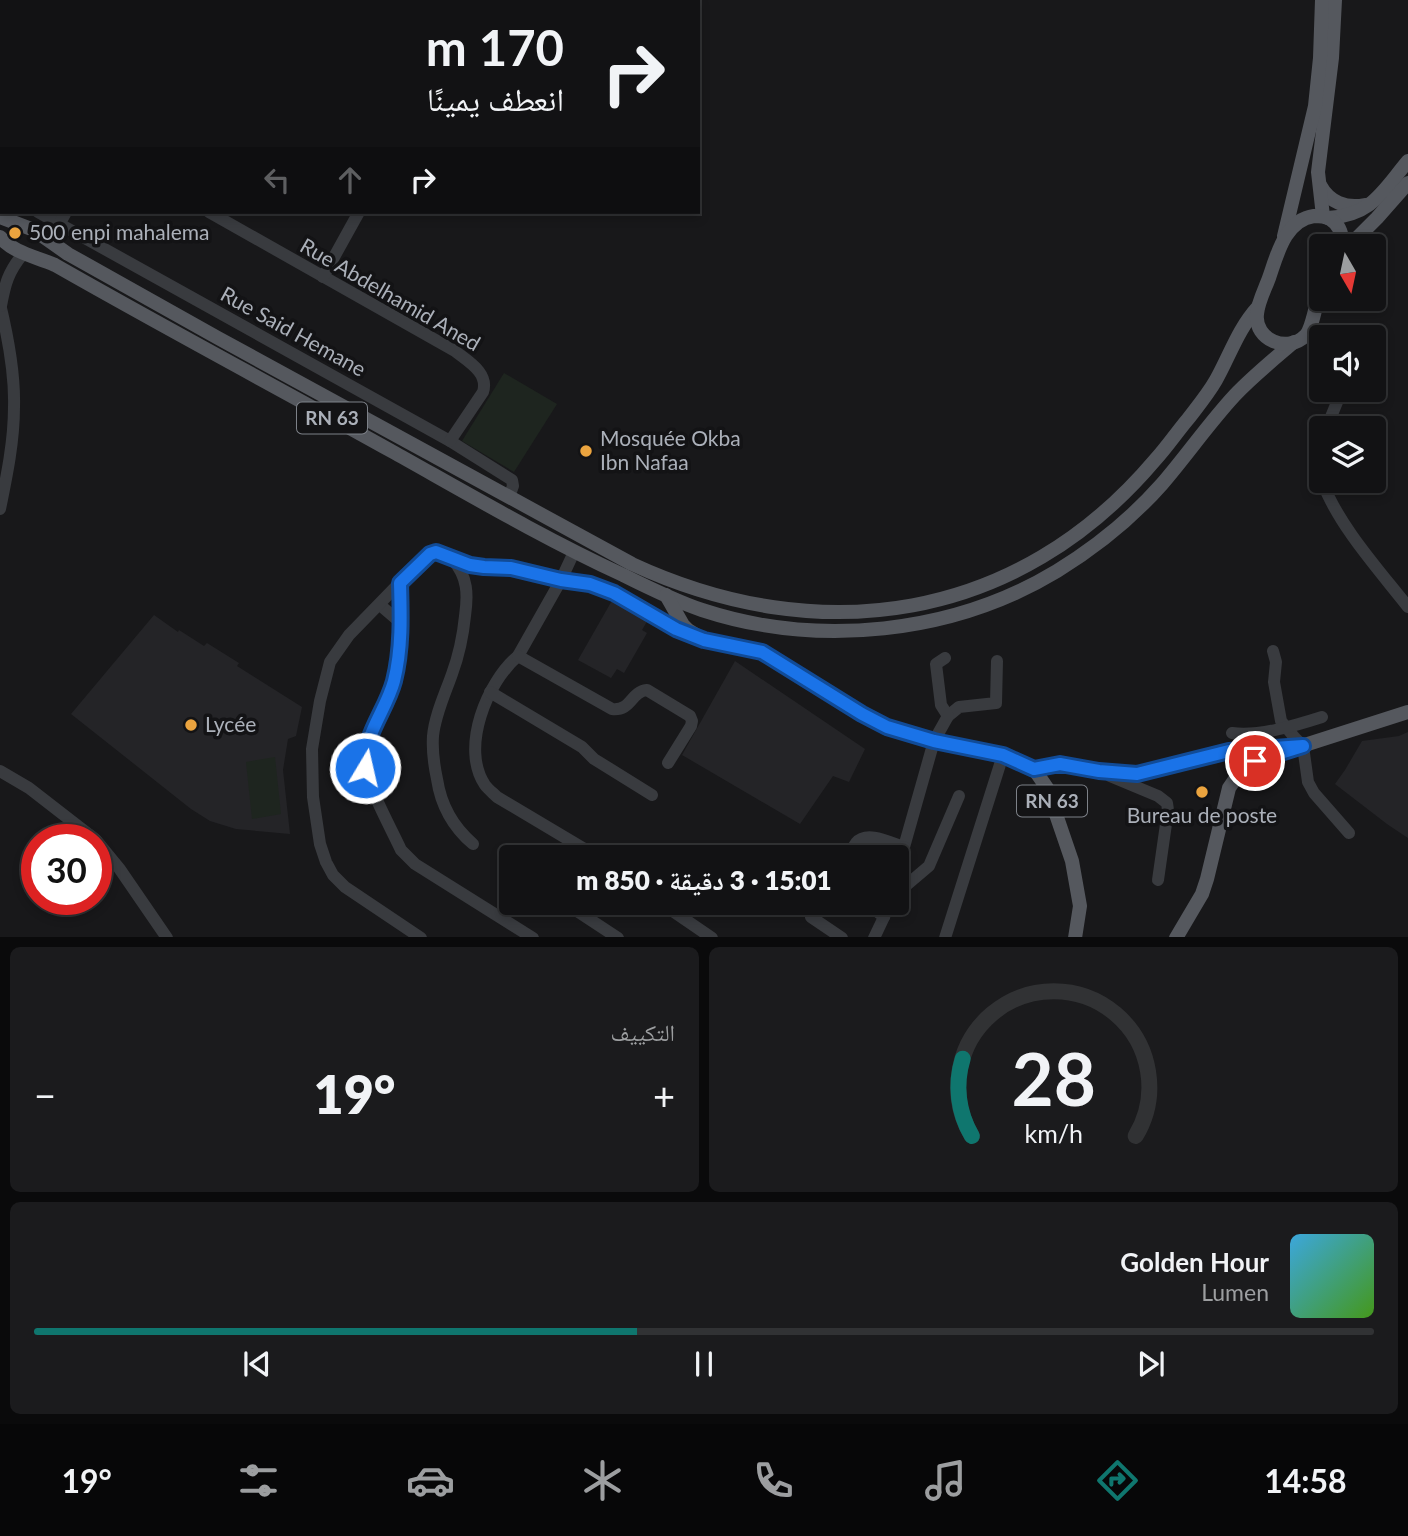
<!DOCTYPE html>
<html lang="ar">
<meta charset="utf-8">
<style>
body{margin:0;font-family:Lato,"Noto Naskh Arabic",sans-serif;background:#1b1b1d;color:#f1f3f6;direction:rtl;height:100vh;display:flex;flex-direction:column;font-size:26px;white-space:nowrap}
*{box-sizing:border-box;margin:0}
p{font-size:23px;color:#9c9ea0}
.icon{flex:none;width:38px;height:38px;fill:none;stroke:currentColor;stroke-width:2;stroke-linecap:round;stroke-linejoin:round}
.map{position:relative;height:937px;overflow:hidden;direction:ltr}
.panel{display:flex;flex-direction:column;gap:10px;padding:10px;background:#0a0a0b;flex:1}
.panel>*{flex:none}
.hud{position:absolute;left:0px;top:0px;width:700px;height:214px;box-shadow:0 4px 10px #0003,0 0 0 2px #313234;direction:rtl;background:#121214;color:#f1f3f6;overflow:hidden}
.needle{width:46px;rotate:171deg}
.controls{position:absolute;left:1309px;top:234px;display:grid;gap:14px}
.controls a{display:grid;place-items:center;width:77px;height:77px;border-radius:7px;background:#121214;box-shadow:0 4px 10px #0003,0 0 0 2px #313234;font-size:35px}
.speed{position:absolute;left:21px;top:824px;display:flex;gap:14px;font-size:35px;font-weight:700;text-align:center}
.speed>*{display:grid;place-content:center;width:91px;height:91px;border-radius:50%;background:#121214;box-shadow:0 4px 10px #0003,0 0 0 2px #313234;line-height:1}
.speed .limit{border:10px solid #d22;background:#fff;color:#111}
.pin{position:absolute;display:grid;place-items:center;width:60px;height:60px;color:#fff;margin:-30px;border:4px solid #fff;border-radius:50%;box-shadow:0 2px 7px #0007}
.me{position:absolute;width:77px;margin:-38px;rotate:9deg;stroke-linejoin:round;filter:drop-shadow(0 0 5px #0008)}
.turn{display:flex;align-items:center;gap:24px;height:147px;padding:0 21px;font-size:32px}
.turn .icon{width:91px;height:91px;stroke-width:2.5}
.turn b{display:block;font-size:49px;line-height:60px}
.lanes{display:flex;align-items:center;height:66px;padding:0 21px;background:#0003;justify-content:center;gap:35px;direction:ltr}
.lanes .off{opacity:.35}
.big{font-size:52px;font-weight:800;line-height:1.1}
.panel .card{flex:1;display:flex;flex-direction:column;justify-content:center;gap:10px;min-width:0;padding:0 24px;border-radius:10px;background:#1b1b1d}
.panel .dial{align-items:center;gap:0}
.dial svg{height:182px;overflow:visible;fill:none;stroke:#313234;stroke-width:7;stroke-linecap:round;text-anchor:middle}
.dial text{fill:#f1f3f6;stroke:none}
.song{display:flex;align-items:center;gap:21px}
.cover{width:84px;height:84px;border-radius:10px;background:linear-gradient(135deg,hsl(200 70% 55%),hsl(100 70% 35%))}
.played{height:7px;border-radius:4px;background:linear-gradient(90deg,#0f766e 45%,#313234 45%)}
.keys{display:flex;justify-content:space-around;direction:ltr}
.heat{display:flex;justify-content:space-between;align-items:center;font-size:38px;direction:ltr}
.panel .tiles{flex:1;display:grid;gap:10px;grid-template-columns:1fr 1fr}
.card:last-child{grid-column:span 2}
.trip{position:absolute;left:499px;top:845px;width:410px;height:70px;border-radius:7px;background:#121214;box-shadow:0 4px 10px #0003,0 0 0 2px #313234;font-weight:800;line-height:70px;text-align:center;direction:rtl}
.tab-bar{display:flex;height:112px;justify-content:space-around;align-items:center;background:#070708;color:#9c9ea0}
.tab-bar .icon{width:49px;height:49px}
.tab-bar .selected{color:#0f766e}
.tab-bar b{font-size:32px;color:#f1f3f6}
.map>svg:first-child{display:block}
.built{fill:#242427}
.green{fill:#1e251f}
.lines{fill:none;stroke-linecap:round;stroke-linejoin:round}
.minor{stroke:#393b3f;stroke-width:12}
.major{stroke:#55585e;stroke-width:14}
.route-casing{stroke:#114b97;stroke-width:18}
.route{stroke:#1a73e8;stroke-width:12}
.poi-dot{fill:#eba43f;stroke:#131315;stroke-width:2.5}
.labels{text-anchor:middle;stroke-width:7;stroke-linejoin:round;paint-order:stroke}
.shield{fill:#131315;stroke:#7d8188;stroke-width:2}
.shield-label{font-size:19px;font-weight:bold;fill:#abb0b9}
.poi-label{font-size:21px;fill:#abb0b9;stroke:#131315;text-anchor:start}
.street-label{font-size:21px;fill:#abb0b9;stroke:#131315}
</style>
<div class="map">
<svg width="1408" height="938" viewBox="0 0 1408 938">
<rect width="100%" height="100%" fill="#18181a"/>
<g class="built">
<polygon points="614,597 649,618 642,630 647,633 624,673 617,669 611,678 578,660"/>
<polygon points="154,615 178,632 179,630 204,646 207,643 239,663 237,666 302,707 296,736 288,739 283,770 290,834 236,829 210,821 191,809 71,714"/>
<polygon points="735,661 865,749 849,782 833,776 800,824 682,755"/>
<polygon points="1408,732 1408,838 1387,824 1335,784 1345,770 1362,741 1399,736"/>
</g>
<g class="green">
<polygon points="504,373 557,404 514,472 462,441"/>
<polygon points="275,757 281,814 252,819 246,762"/>
</g>
<g class="lines">
<g class="minor">
<polyline points="93,0 96,2"/>
<polyline points="0,97 2,98"/>
<polyline points="0,191 2,192"/>
<polyline points="38,212 450,441 512,480 513,486 509,497"/>
<path d="M209 212 455 351C469 362 489 373 483 392L450 441"/>
<polyline points="50,241 66,212"/>
<polyline points="323,277 359,212"/>
<path d="M0 304C8 337 15 373 14 407 14 441 7 475 0 509"/>
<path d="M1 306C5 284 8 272 23 254"/>
<polyline points="1326,429 1342,390"/>
<polyline points="1321,441 1319,463 1321,478"/>
<path d="M1322 481C1338 525 1379 570 1408 607"/>
<path d="M574 552 561 580 518 656C487 682 460 748 485 785 488 789 493 793 497 797L586 850 593 858"/>
<path d="M453 560C468 577 468 595 465 616 463 636 459 655 452 674 445 694 435 715 433 736 432 751 434 765 437 779 441 806 453 827 473 844"/>
<polyline points="380,605 401,623 400,583"/>
<path d="M401 623C399 645 399 668 392 688 384 711 363 734 364 759 366 784 390 826 401 850L415 864 533 938"/>
<polyline points="1273,651 1276,662 1274,682 1281,721 1295,738 1303,746 1308,782 1314,793 1349,833"/>
<path d="M518 656 612 709C632 711 630 692 647 690L690 716 692 721 691 726 668 763"/>
<polyline points="490,692 582,747 594,759 652,795"/>
<polyline points="948,716 959,707 996,703 997,661"/>
<path d="M1232 733C1258 737 1297 725 1322 717"/>
<polyline points="1034,769 1060,764 1099,771 1137,774 1229,751 1289,747"/>
<polyline points="0,771 29,788 96,840"/>
<polyline points="1110,776 1158,796 1167,803 1168,810 1158,880"/>
<polyline points="96,840 119,868 167,938"/>
<path d="M847 858C850 853 853 847 856 843 867 830 891 843 904 847L934 741 948 716 941 705 936 664 945 658"/>
<polyline points="896,878 904,847"/>
<polyline points="896,894 929,866 959,796"/>
<polyline points="661,903 712,938"/>
<polyline points="867,903 884,917 874,938"/>
<polyline points="577,911 618,938"/>
<polyline points="811,917 842,938"/>
<polyline points="884,917 889,903"/>
<polyline points="421,938 345,887 333,875 326,862 320,844 313,797 312,749 320,701 330,662 349,635 417,565 430,554 436,552 470,565 484,567 511,568 561,580 590,585 614,593 676,629 693,635"/>
<polyline points="945,938 1003,755"/>
</g>
<g class="major">
<path d="M1320 185C1329 202 1346 209 1365 205"/>
<polyline points="1323,216 1318,172 1332,58 1335,0"/>
<path d="M0 217 34 230 68 254 218 338 632 564C820 651 1018 622 1155 460 1167 447 1177 432 1188 419 1198 406 1208 394 1216 380 1230 355 1238 329 1258 307"/>
<path d="M1328 218C1372 215 1382 192 1408 161"/>
<polyline points="1284,236 1315,106 1320,58 1322,0"/>
<path d="M0 237C15 254 35 256 55 265 167 329 282 390 395 453 470 495 545 539 623 575 649 588 675 601 702 610 818 648 953 634 1057 571 1096 547 1132 518 1162 484 1187 455 1209 423 1235 395 1253 376 1274 359 1294 342"/>
<polyline points="1348,247 1377,218 1408,183"/>
<path d="M1321 289C1316 301 1313 327 1306 335 1288 354 1254 340 1257 314 1258 302 1265 289 1269 278 1277 255 1285 220 1314 216 1320 216 1325 216 1330 219 1340 225 1343 235 1342 247"/>
<polyline points="666,595 683,625 688,630 704,640 762,652 861,714 887,727 934,741 1003,755 1034,769 1047,788 1072,861 1080,906 1075,938"/>
<polyline points="1176,938 1202,894 1207,879 1229,788 1240,772 1255,761 1408,712"/>
</g>
</g>
<g class="lines">
<g class="route-casing">
<path id="route" d="M365 768C363 735 386 711 394 681 402 649 401 616 400 583L430 554 436 552 470 565 484 567 511 568 561 580 590 584 614 593 676 629 704 640 762 652 862 714 887 727 934 741 1003 755 1034 769 1060 764 1099 771 1137 774 1229 751 1303 746 1255 761"/>
</g>
<use href="#route" class="route"/>
</g>
<g class="poi-dot">
<circle cx="15" cy="233" r="7"/>
<circle cx="586" cy="451" r="7"/>
<circle cx="191" cy="725" r="7"/>
<circle cx="1202" cy="792" r="7"/>
</g>
<g class="labels">
<g class="shield">
<rect x="297" y="402.5" width="70" height="31" rx="5"/>
<rect x="1017" y="785.5" width="70" height="31" rx="5"/>
</g>
<g class="shield-label">
<text x="332" y="425">RN 63</text>
<text x="1052" y="808">RN 63</text>
</g>
<g class="poi-label">
<text x="29" y="240">500 enpi mahalema</text>
<text x="600" y="446">Mosquée Okba<tspan x="600" dy="24">Ibn Nafaa</tspan></text>
<text x="205" y="732">Lycée</text>
<text x="1202" y="823" text-anchor="middle">Bureau de poste</text>
</g>
<g class="street-label">
<text transform="translate(390 295) rotate(30)" y="7">Rue Abdelhamid Aned</text>
<text transform="translate(293 332) rotate(29)" y="7">Rue Said Hemane</text>
</g>
</g>
</svg>
<div class="controls">
<a><svg class="needle" viewBox="-14 -14 28 28"><path d="M0-13l5 13h-10z" fill="#e53935"/><path d="M0 13l5-13h-10z" fill="#9c9ea0"/></svg></a>
<a><svg class="icon" aria-label="sound" viewBox="0 0 24 24"><path d="M4 9h4l5-4v14l-5-4H4zM17 9q2 3 0 6"/></svg></a>
<a><svg class="icon" aria-label="layers" viewBox="0 0 24 24"><path d="M12 4l9 5-9 5-9-5zM3 14l9 5 9-5"/></svg></a>
</div>
<div class="speed"><div class="limit">30</div></div>
<div class="pin" style="left:1255px;top:761px;background:#d93025"><svg class="icon" aria-label="arrive" viewBox="0 0 24 24"><path d="M6 21V4h12l-3 4 3 4H6"/></svg></div>
<svg class="me" style="left:365px;top:768px" viewBox="-20 -20 40 40"><circle r="17" fill="#1a73e8" stroke="#fff" stroke-width="3"/><path d="M0-11L8 9 0 5-8 9z" fill="#fff"/></svg>
<div class="trip">15:01 · 3 دقيقة · 850 m</div>
<div class="hud">
<div class="turn"><svg class="icon" aria-label="right" viewBox="0 0 24 24"><path d="M7 20v-9h11M14 6l5 5-5 5"/></svg><div><b>170 m</b>انعطف يمينًا</div></div>
<div class="lanes"><svg class="icon off" aria-label="left" viewBox="0 0 24 24"><path d="M17 20v-9H6M10 6l-5 5 5 5"/></svg><svg class="icon off" aria-label="ahead" viewBox="0 0 24 24"><path d="M12 20V5M6 11l6-6 6 6"/></svg><svg class="icon" aria-label="right" viewBox="0 0 24 24"><path d="M7 20v-9h11M14 6l5 5-5 5"/></svg></div>
</div>
</div>
<section class="panel">
<div class="tiles">
<div class="card dial"><svg viewBox="0 0 100 80">
<path d="M14 69A42 42 0 1 1 86 69"/>
<path d="M14 69A42 42 0 0 1 10 35" stroke="#0f766e"/>
<text x="50" y="56" font-size="32" font-weight="700">28</text>
<text x="50" y="72" font-size="11">km/h</text>
</svg></div>
<div class="card"><p>التكييف</p>
<div class="heat"><a>−</a><b class="big">19°</b><a>+</a></div>
</div>
<div class="card">
<div class="song"><i class="cover"></i><div><b>Golden Hour</b><p>Lumen</p></div></div>
<div class="played"></div>
<div class="keys"><svg class="icon" aria-label="previous" viewBox="0 0 24 24"><path d="M18 5L8 12l10 7zM5 5v14"/></svg><svg class="icon" aria-label="pause" viewBox="0 0 24 24"><path d="M8 5v14M16 5v14"/></svg><svg class="icon" aria-label="next" viewBox="0 0 24 24"><path d="M6 5l10 7-10 7zM19 5v14"/></svg></div>
</div>
</div>
</section>
<nav class="tab-bar">
<b>14:58</b>
<svg class="icon selected" aria-label="directions" viewBox="0 0 24 24"><path d="M12 3l9 9-9 9-9-9zM9 14v-3h6M13 9l2 2-2 2"/></svg>
<svg class="icon" aria-label="music" viewBox="0 0 24 24"><path d="M9 18V5l10-2v13"/><circle cx="6" cy="18" r="3"/><circle cx="16" cy="16" r="3"/></svg>
<svg class="icon" aria-label="phone" viewBox="0 0 24 24"><path d="M5 4h4l2 5-3 2q2 4 5 5l2-3 5 2v4C11 20 4 13 5 4z"/></svg>
<svg class="icon" aria-label="climate" viewBox="0 0 24 24"><path d="M12 3v18M4 7l16 10M4 17L20 7"/></svg>
<svg class="icon" aria-label="car" viewBox="0 0 24 24"><path d="M5 17H2v-5l4-1 3-4h7l3 4 3 1v5h-3M9 17h6M6 11h13"/><circle cx="7" cy="17" r="2"/><circle cx="17" cy="17" r="2"/></svg>
<svg class="icon" aria-label="filters" viewBox="0 0 24 24"><path d="M4 7h16M4 17h16"/><circle cx="9" cy="7" r="2"/><circle cx="15" cy="17" r="2"/></svg>
<b>19°</b>
</nav>
